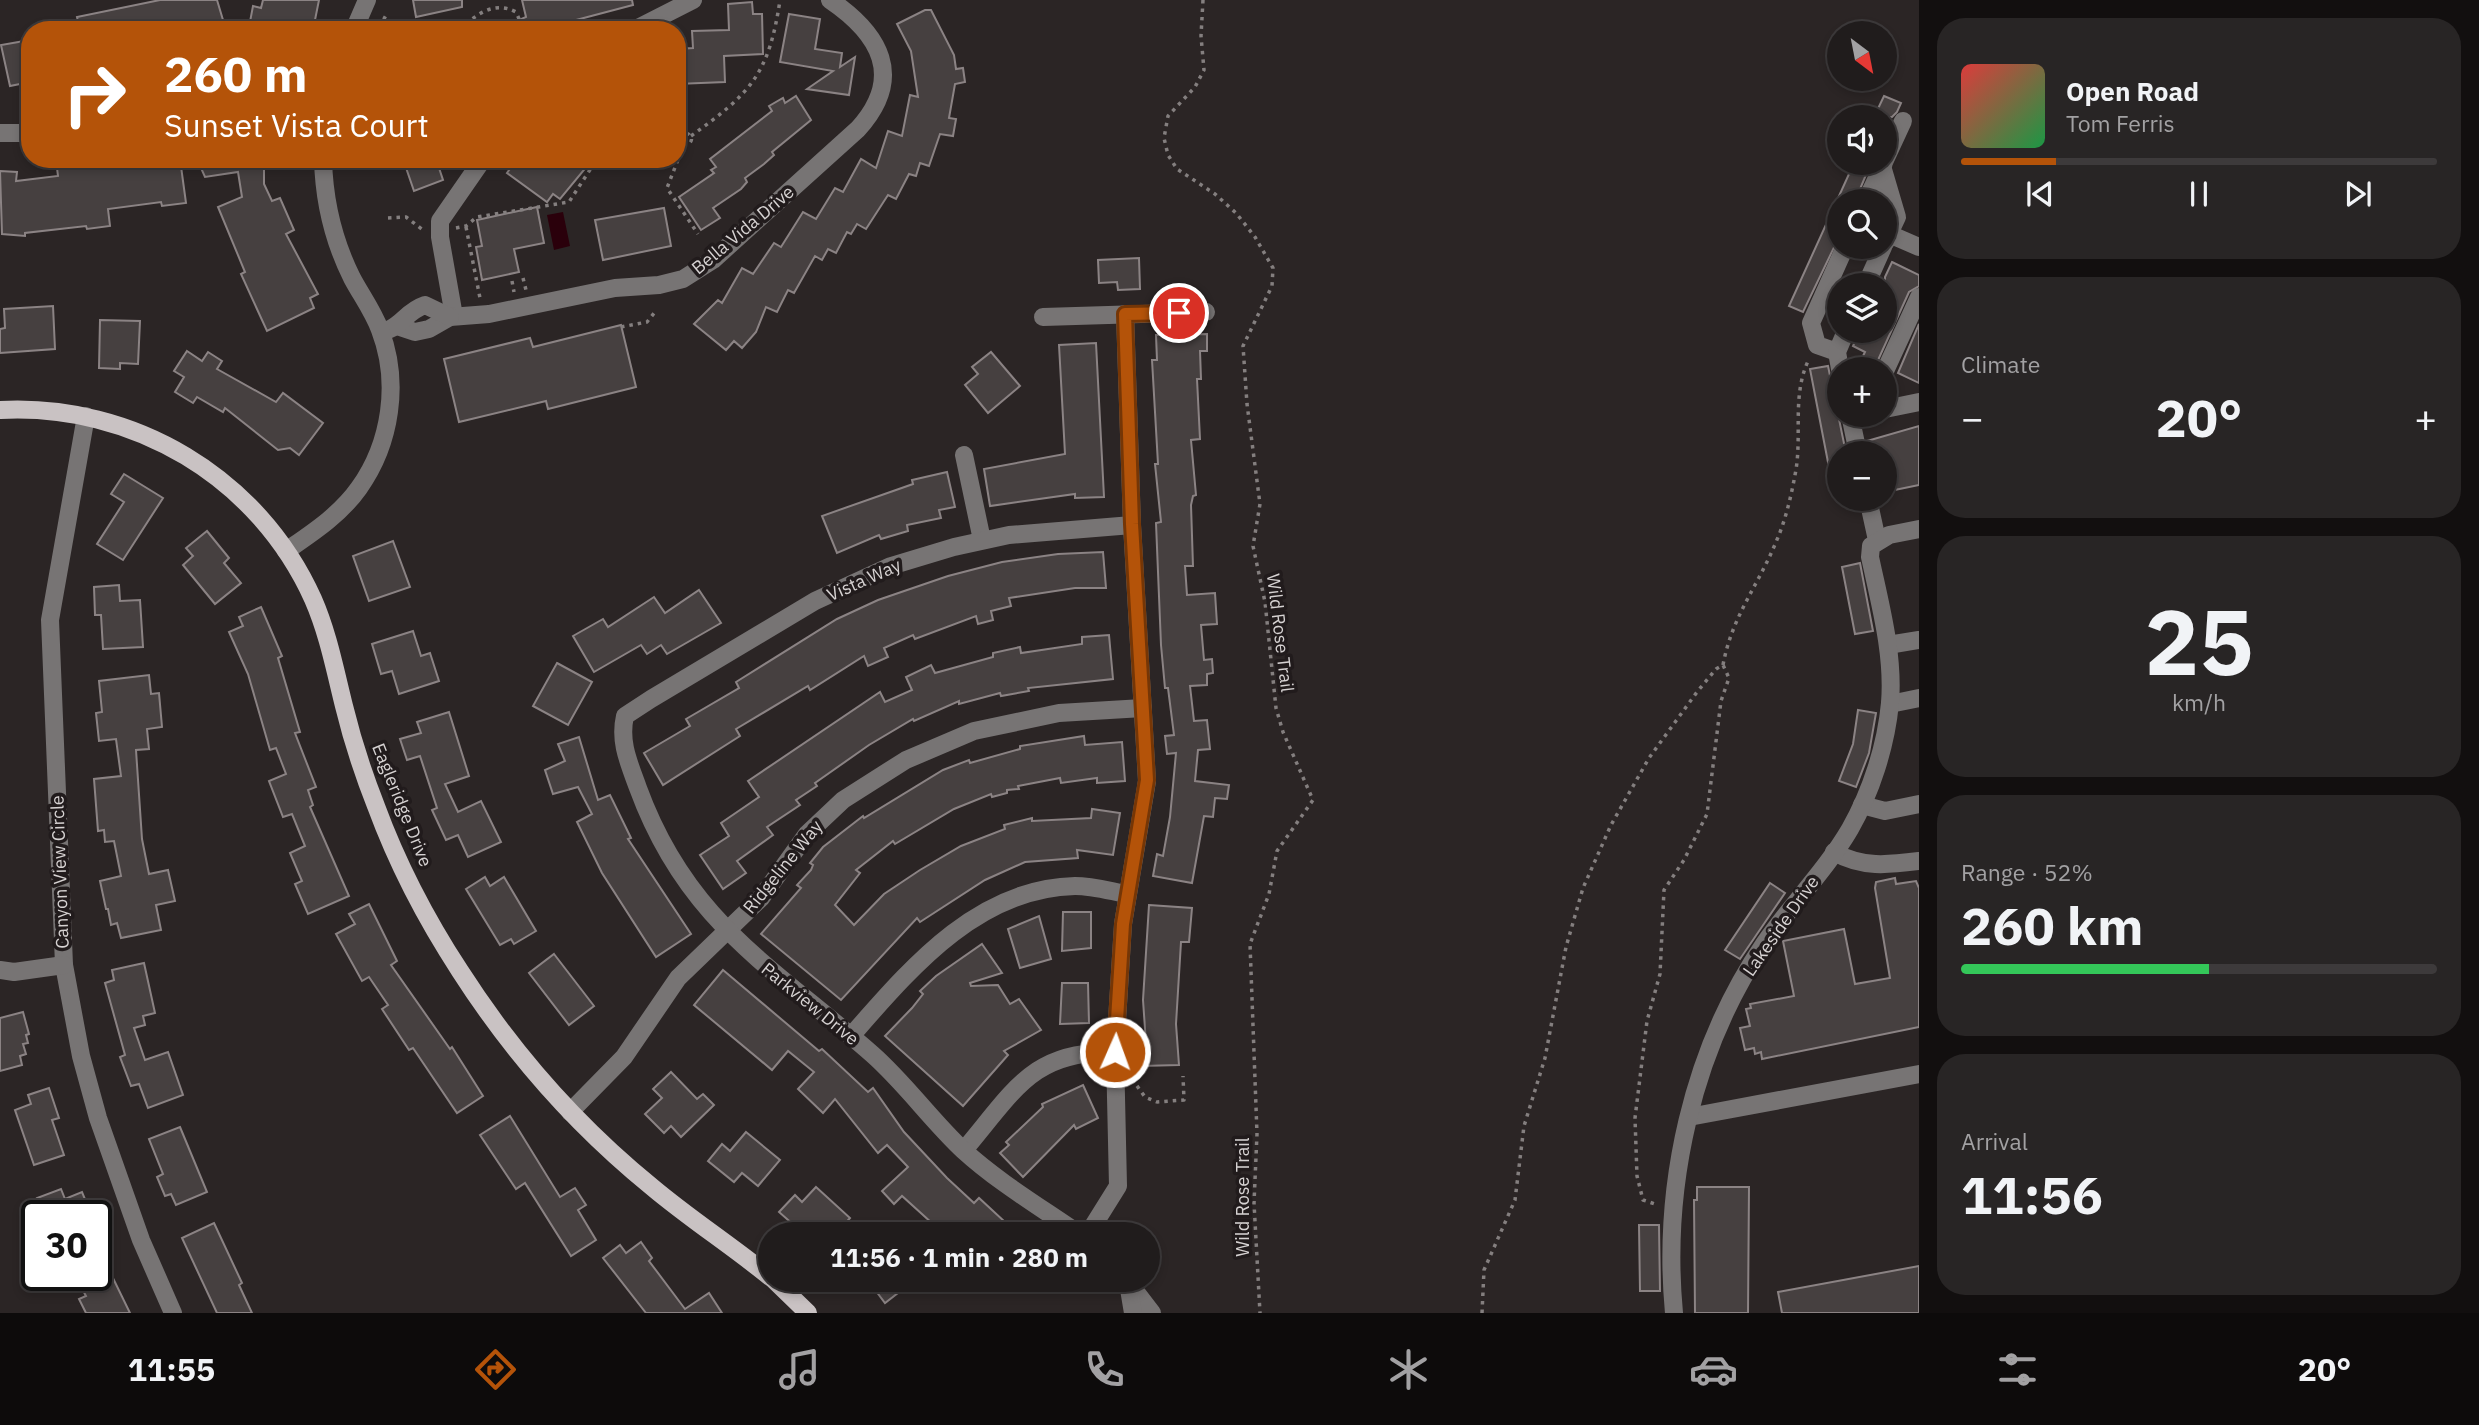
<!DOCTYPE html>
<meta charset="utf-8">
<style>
body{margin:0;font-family:"IBM Plex Sans",sans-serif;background:#282525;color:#f1f3f6;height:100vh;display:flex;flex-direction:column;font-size:26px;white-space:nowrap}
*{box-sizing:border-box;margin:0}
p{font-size:23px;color:#a2a1a3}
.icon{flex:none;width:38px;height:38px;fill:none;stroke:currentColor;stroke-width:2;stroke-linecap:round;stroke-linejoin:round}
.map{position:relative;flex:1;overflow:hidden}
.side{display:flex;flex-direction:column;gap:18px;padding:18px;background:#120f0f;width:560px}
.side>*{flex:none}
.hud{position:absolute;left:21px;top:21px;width:665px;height:147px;border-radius:28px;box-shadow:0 4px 10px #0003,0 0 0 2px #3d3a3b;background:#b45309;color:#fff;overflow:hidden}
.needle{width:46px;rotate:148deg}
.controls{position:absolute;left:1827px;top:21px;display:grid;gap:14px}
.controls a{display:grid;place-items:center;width:70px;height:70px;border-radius:50%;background:#201c1c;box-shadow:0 4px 10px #0003,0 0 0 2px #3d3a3b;font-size:35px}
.speed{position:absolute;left:21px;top:1200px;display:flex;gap:14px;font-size:35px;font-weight:700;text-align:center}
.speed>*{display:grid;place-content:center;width:91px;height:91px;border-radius:50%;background:#201c1c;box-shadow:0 4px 10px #0003,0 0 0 2px #3d3a3b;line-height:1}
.speed .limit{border:4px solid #111;border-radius:10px;background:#fff;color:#111}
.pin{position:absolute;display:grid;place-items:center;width:60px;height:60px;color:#fff;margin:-30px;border:4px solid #fff;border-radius:50%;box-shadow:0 2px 7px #0007}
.me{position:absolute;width:77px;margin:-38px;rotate:2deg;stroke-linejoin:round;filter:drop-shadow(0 0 5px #0008)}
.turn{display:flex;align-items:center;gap:24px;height:147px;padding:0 28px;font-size:32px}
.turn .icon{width:91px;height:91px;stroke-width:2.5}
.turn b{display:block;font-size:49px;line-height:60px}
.big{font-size:52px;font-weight:700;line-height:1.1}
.side .widget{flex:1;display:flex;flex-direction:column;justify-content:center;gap:10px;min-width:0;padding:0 24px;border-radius:28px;background:#282525}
.side .dial{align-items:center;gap:0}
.dial b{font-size:91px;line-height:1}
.song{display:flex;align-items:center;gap:21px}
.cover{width:84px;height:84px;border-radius:10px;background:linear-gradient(135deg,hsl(0 70% 55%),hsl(140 70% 35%))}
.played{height:7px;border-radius:4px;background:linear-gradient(90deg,#b45309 20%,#3d3a3b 20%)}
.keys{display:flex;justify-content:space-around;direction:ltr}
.heat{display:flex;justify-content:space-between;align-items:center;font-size:38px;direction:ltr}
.charge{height:10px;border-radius:5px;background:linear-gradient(90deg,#34c759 52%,#3d3a3b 0)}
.trip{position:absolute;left:758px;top:1222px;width:402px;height:70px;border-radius:35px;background:#201c1c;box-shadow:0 4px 10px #0003,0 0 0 2px #3d3a3b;font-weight:700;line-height:70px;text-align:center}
.tab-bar{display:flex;height:112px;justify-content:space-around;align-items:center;background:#0d0b0b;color:#a2a1a3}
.tab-bar .icon{width:49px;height:49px}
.tab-bar .current{color:#b45309}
.tab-bar b{font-size:32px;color:#f1f3f6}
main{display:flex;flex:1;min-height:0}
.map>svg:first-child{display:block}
.water{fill:#2a000b}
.building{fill:#464040;stroke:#8b8384;stroke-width:2}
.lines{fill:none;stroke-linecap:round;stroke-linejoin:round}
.path{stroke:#847f7f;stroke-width:3.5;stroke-dasharray:3.5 5;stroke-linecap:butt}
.minor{stroke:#777474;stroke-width:18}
.major{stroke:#c9c2c3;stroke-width:18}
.route-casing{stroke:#753606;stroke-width:18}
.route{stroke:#b45309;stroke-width:12}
.labels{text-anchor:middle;stroke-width:7;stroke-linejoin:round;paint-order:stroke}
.street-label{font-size:18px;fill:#d6d2d2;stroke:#211b1c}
</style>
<main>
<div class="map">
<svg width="1919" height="1313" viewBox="0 0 1919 1313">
<rect width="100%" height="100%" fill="#2b2525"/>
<polygon class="water" points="563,212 570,246 554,250 547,215"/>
<g class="building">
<polygon points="160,0 217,0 226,30 80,30 77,17"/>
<polygon points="263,0 319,0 313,30 249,27 253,6 261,8"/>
<polygon points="413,0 462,0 462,7 416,17"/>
<polygon points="522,0 632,0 633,5 561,24 563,30 496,30 526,17"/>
<polygon points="752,2 753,14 762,14 763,54 724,56 725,82 677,84 677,49 693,48 692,31 729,30 728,4"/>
<polygon points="925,10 931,10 954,55 956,69 963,68 965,82 955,84 949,118 956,119 953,136 940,134 929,166 920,163 916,176 909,174 896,199 888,195 866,229 857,224 851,234 847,232 836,253 828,249 822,260 815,256 794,293 788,290 777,312 766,307 756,332 742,348 734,341 726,350 694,324 718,300 722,303 742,268 753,274 774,243 781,247 803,212 816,219 835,188 843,192 861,159 876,168 888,131 902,136 910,95 918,97 911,51 897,24"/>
<polygon points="789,14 820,19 815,49 842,53 840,67 855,57 849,95 807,89 833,71 780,62"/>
<polygon points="30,40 30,82 10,86 1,45"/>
<polygon points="796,96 811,120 772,152 774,155 764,164 745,178 747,182 741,189 713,208 720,218 701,230 679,197 714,173 711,170 716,167 710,159 772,111 769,106 783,98 785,103"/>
<polygon points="1884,96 1901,103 1897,112 1892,117 1874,117"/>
<polygon points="118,159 180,159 186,203 162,206 161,202 108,209 110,226 87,229 86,226 25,233 25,236 2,234 0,171 17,172 16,181 58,176 57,168"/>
<polygon points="197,159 264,159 264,184 272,201 280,198 294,230 286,234 318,294 310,298 314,308 267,331 241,274 245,272 218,207 242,197 238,172 205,177"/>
<polygon points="403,159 436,159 443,180 414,191"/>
<polygon points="517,159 593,159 560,199 553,194 547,202 507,173"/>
<polygon points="1854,163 1871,163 1855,201 1839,201 1839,237 1803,312 1789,306"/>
<polygon points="537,207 544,243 514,249 519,272 482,280 476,247 482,246 477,220"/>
<polygon points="664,208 671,246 603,260 595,220"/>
<polygon points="1139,258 1140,289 1118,290 1117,282 1099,283 1098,260"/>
<polygon points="1892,262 1919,275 1919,286 1909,292 1874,369 1870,369 1859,364 1865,352 1853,346 1860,331 1885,331 1885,277"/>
<polygon points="53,306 55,349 0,353 0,329 5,328 4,309"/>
<polygon points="100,320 140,321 138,364 120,363 120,369 99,368"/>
<polygon points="1919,324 1919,383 1898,373"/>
<polygon points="621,325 636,387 548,409 546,401 459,422 444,359 530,338 533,347"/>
<polygon points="1207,334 1207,351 1200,351 1201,379 1197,379 1200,439 1191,440 1196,495 1193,496 1191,505 1193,566 1185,566 1187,595 1215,593 1217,624 1201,625 1204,660 1212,659 1213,673 1207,674 1207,685 1190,686 1194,721 1207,720 1210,749 1198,750 1195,781 1229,785 1227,799 1215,798 1213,817 1204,816 1192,883 1153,876 1157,854 1163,856 1170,817 1176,753 1167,754 1165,736 1174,735 1168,688 1165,688 1161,645 1156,523 1161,522 1155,464 1158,464 1152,360 1157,360 1156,335"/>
<polygon points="1096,343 1104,497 1075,498 1075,494 990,506 984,469 1065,454 1059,345"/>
<polygon points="187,351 202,361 208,352 222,361 217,369 276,402 283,393 323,423 299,455 290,448 278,450 225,408 223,412 197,397 193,403 175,392 184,377 174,371"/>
<polygon points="991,352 1020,386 988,413 965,385 978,374 972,367"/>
<polygon points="1828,366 1846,453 1839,453 1839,483 1832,483 1810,369"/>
<polygon points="1919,426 1919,485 1885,492 1885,453 1869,453 1867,441"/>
<polygon points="947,472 955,507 939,510 941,518 907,525 908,531 881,539 879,535 837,553 822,516 913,484 912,480"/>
<polygon points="124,474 163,498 123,560 97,544 124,502 111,494"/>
<polygon points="207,531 229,558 224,563 241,583 215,604 183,565 193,556 186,548"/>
<polygon points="393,541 410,587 369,601 353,556"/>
<polygon points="1103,552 1106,588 1075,588 1009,598 1011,606 991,611 993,620 978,624 976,616 915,639 913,635 884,648 888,657 868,666 864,656 810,690 808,686 736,729 740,736 663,785 644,753 690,726 686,719 739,688 736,682 837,619 878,600 948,576 1002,562 1058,554"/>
<polygon points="1860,563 1873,631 1855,634 1842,567"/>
<polygon points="119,585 120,601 140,600 143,647 103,649 101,615 95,615 94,587"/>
<polygon points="699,590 721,623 667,654 661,645 647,654 641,645 594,672 573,636 603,619 608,627 654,597 665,613"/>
<polygon points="261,607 282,656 278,658 300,732 295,733 316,787 308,790 313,805 310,807 349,896 308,914 295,884 302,881 290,853 305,846 292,814 283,817 269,781 286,774 276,748 270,750 248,674 229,632 243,626 239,617"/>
<polygon points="413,631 421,656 430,653 439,681 399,694 392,671 381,674 372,644"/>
<polygon points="1109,635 1113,679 1028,688 1029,691 1001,696 1000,693 959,704 959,701 914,721 913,719 869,745 815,783 817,786 796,800 800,805 767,827 773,835 737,861 746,873 723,889 700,855 729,836 721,823 759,797 748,781 880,692 885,702 912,690 906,677 931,665 935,673 993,657 993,653 1020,647 1021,653 1082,644 1082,637"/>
<polygon points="557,663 592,682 568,725 533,706"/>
<polygon points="149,675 151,694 159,693 162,727 147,729 149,749 136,750 142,839 149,874 168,870 175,901 156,905 161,930 121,938 117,923 111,925 108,909 106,909 100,881 121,876 114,841 105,842 104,830 98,831 94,779 121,776 116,739 99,741 96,713 102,712 99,681"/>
<polygon points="1858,710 1876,713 1869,753 1856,787 1839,781 1853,744"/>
<polygon points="449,712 469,776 445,784 458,812 481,801 501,842 468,857 458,835 446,840 432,810 437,808 420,756 407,760 400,739 421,733 417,722"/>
<polygon points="1084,736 1085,745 1122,742 1125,781 1097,783 1097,778 1061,783 1060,778 1018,786 1019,789 1007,790 1007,793 992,797 991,794 954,809 895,844 893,841 856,870 860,873 835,905 854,925 884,894 920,870 961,846 1005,829 1004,825 1032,818 1032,821 1091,818 1092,809 1120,813 1113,855 1077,850 1078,858 1025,862 985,880 920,922 917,918 841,1000 761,934 801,888 797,885 811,870 813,865 810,863 823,847 863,816 864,818 943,770 969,760 970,763 1020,749 1020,746"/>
<polygon points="579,737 598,800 610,795 631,838 628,839 691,934 656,957 602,873 577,822 592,814 578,787 553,794 545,770 565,761 558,744"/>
<polygon points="485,877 490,886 504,877 536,931 514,944 511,939 500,945 466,889"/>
<polygon points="1895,878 1896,884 1916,881 1919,888 1919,1027 1762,1059 1761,1052 1755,1054 1754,1048 1745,1050 1740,1028 1750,1026 1746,1009 1751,1008 1750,1004 1794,996 1783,941 1844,929 1855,984 1890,978 1875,888 1876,882"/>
<polygon points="1770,883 1785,893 1740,959 1725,950"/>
<polygon points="369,904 397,961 391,965 450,1049 452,1047 483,1096 457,1113 413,1048 409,1050 382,1009 388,1005 369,977 362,981 336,934 355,924 349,914"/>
<polygon points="1149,905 1192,908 1189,942 1181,942 1176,1024 1179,1065 1141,1066 1140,1043 1146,1043 1143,1000"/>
<polygon points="1063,912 1091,912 1091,948 1062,951"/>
<polygon points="1039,916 1051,959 1020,968 1008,929"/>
<polygon points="982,944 1002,973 970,983 971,986 998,985 1010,1004 1019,999 1041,1030 1004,1051 1008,1055 963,1106 885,1036 912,1008 923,994 920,991 936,976"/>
<polygon points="554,954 594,1006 569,1025 529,973"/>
<polygon points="144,963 155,1013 143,1016 145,1025 134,1028 145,1060 168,1052 183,1095 148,1108 139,1084 131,1086 120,1057 125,1055 105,983 114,980 112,970"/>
<polygon points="723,970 819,1051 822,1049 868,1092 873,1088 904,1132 947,1178 974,1203 979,1198 1018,1234 944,1234 902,1196 894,1204 882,1191 908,1167 887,1145 878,1153 835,1099 823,1113 798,1089 814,1072 788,1051 772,1070 694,1005"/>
<polygon points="1062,983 1088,983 1089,1023 1060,1024"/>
<polygon points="23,1012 29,1034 26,1035 28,1043 23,1044 26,1054 20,1056 22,1065 0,1071 0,1018"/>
<polygon points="671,1072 697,1099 703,1094 714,1105 681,1137 671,1126 664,1133 645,1114 662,1098 653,1089"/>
<polygon points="1083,1085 1098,1118 1076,1129 1074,1125 1023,1177 1000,1153 1009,1145 1006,1142 1043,1107 1042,1104"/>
<polygon points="49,1088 59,1118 52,1120 64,1155 34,1165 15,1110 31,1104 28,1095"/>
<polygon points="510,1116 560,1197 575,1188 586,1205 578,1210 596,1240 571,1256 525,1183 516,1189 480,1135"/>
<polygon points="180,1127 207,1192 176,1205 171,1194 165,1196 157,1177 163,1174 149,1139"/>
<polygon points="746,1132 780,1160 758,1186 742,1173 734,1182 708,1161 722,1144 730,1151"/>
<polygon points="816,1187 850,1218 836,1234 804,1234 779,1212 795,1195 802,1202"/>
<polygon points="1697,1187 1749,1187 1748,1313 1695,1313 1694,1200 1697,1200"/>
<polygon points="61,1189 65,1199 82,1192 92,1216 44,1216 37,1198"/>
<polygon points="214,1223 242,1283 239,1285 252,1313 217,1313 182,1238"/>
<polygon points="1639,1225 1659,1225 1660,1291 1640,1291"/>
<polygon points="641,1242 652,1258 649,1261 685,1309 709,1293 722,1313 646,1313 603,1258 620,1245 626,1253"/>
<polygon points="1919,1266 1919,1313 1782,1313 1778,1292"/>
<polygon points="110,1272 130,1313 86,1313 79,1299 86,1296 81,1287"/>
<polygon points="867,1279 916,1279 885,1303"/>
</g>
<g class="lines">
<g class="path">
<polyline points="1203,0 1201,36 1204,70 1195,87 1168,116 1164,138 1168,155 1177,169 1215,194 1236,213 1255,237 1273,268 1272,286 1243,346 1247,404 1260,504 1253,546 1265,602 1276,708 1283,732 1313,800 1277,851 1269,894 1250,944 1257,1134 1254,1203 1260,1313"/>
<polyline points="383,17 407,30"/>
<path d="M460 30C475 15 494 0 516 12L524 30"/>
<circle cx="686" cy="139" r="5.5"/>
<path d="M691 136C751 93 769 74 780 0"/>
<polyline points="684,144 667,188 698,234"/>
<polyline points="388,218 406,217 423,230"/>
<polyline points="466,227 480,298"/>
<polyline points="456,228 466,226 477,217 569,202 597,159"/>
<polyline points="523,278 526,290"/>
<polyline points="512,281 514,292"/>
<polyline points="621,327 647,322 655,312"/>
<path d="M1723 665C1732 616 1758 586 1776 542 1785 522 1791 497 1795 475 1803 436 1791 396 1809 359"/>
<polyline points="1132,1079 1145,1097 1157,1102 1184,1100 1183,1076"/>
<polyline points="1482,1313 1484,1270 1515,1200 1524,1126 1545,1058 1566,947 1583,888 1611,825 1649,758 1697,692 1716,669 1723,665 1729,678 1721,701 1707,814 1684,860 1664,890 1660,974 1647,1021 1635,1118 1637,1176 1643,1200 1658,1205"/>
</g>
<g class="minor">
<polyline points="354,30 367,0"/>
<polyline points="634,30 693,0"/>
<polyline points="0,133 30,133"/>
<polyline points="1885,160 1903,121"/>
<polyline points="1882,166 1897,217 1889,234"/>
<polyline points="1866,201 1884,163"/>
<polyline points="1885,243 1889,234 1919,247"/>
<polyline points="1866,285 1883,247"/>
<polyline points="454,316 440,237 440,221 483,159"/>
<polyline points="1043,317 1206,312"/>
<path d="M397 326 415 332 429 329 450 317 489 314 615 288 659 285 683 279 713 260 858 129C905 77 880 34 830 0"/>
<path d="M388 330C403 324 407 311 425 305L450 317"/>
<polyline points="1837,352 1817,345 1811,323 1845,247"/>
<polyline points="1840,369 1837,352 1846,331"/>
<polyline points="1885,371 1919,297"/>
<polyline points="1885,409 1919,402"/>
<polyline points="1850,415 1858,453"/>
<polyline points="86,416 50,620 64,965 81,1056 98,1118 141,1240 173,1313"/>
<polyline points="964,455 982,540"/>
<polyline points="1868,499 1877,540"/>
<path d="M286 551C312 533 340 515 359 488 391 443 400 382 380 330 373 311 361 295 352 278 333 240 324 201 323 159"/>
<polyline points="1888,645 1919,640"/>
<polyline points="1890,704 1919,698"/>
<polyline points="1862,805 1885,811 1919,804"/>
<path d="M1834 852C1862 868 1888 865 1919 861"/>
<polyline points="0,970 14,972 64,965"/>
<path d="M851 1036C910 969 977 888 1075 886 1092 886 1110 891 1127 894"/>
<polyline points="570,1112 624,1057 678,978 761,898 807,834 843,800 906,760 974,731 1059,713 1143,708"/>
<polyline points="1689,1117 1919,1074"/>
<path d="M964 1150C1012 1094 1033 1048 1115 1053"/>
<path d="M1079 1234C1040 1207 998 1182 963 1150 931 1120 905 1083 872 1054 772 966 687 922 638 788 629 763 619 742 625 716L651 699 815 601 891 566 954 547 1009 535 1132 525"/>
<polyline points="1088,1234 1118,1186 1115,1053 1123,924 1147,781 1132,525 1125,314"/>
<polyline points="1126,1279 1152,1313"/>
<polyline points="1128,1283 1133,1313"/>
<path d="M1674 1313C1662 1186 1692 1050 1764 944 1791 905 1826 870 1850 829 1871 792 1886 746 1890 703 1894 654 1880 604 1870 557L1871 546 1889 535 1919 529"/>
</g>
<g class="major">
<path d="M0 410C133 403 258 477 313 599 328 633 335 670 344 706 352 739 363 773 376 806 397 863 426 919 460 971 512 1052 577 1126 652 1187 690 1219 732 1246 770 1277"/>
<polyline points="773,1279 808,1313"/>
</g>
</g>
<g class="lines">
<g class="route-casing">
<polyline id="route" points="1115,1052 1123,924 1147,780 1132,524 1125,314 1179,313"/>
</g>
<use href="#route" class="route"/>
</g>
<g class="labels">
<g class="street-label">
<text transform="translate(743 230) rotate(-40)" y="6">Bella Vida Drive</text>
<text transform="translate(864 580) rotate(-24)" y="6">Vista Way</text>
<text transform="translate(1280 633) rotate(83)" y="6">Wild Rose Trail</text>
<text transform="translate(402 805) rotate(68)" y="6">Eagleridge Drive</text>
<text transform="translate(783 867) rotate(-51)" y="6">Ridgeline Way</text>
<text transform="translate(60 872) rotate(-92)" y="6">Canyon View Circle</text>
<text transform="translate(1781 926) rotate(-55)" y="6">Lakeside Drive</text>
<text transform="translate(810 1004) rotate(39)" y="6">Parkview Drive</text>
<text transform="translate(1243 1197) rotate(-90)" y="6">Wild Rose Trail</text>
</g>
</g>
</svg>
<div class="controls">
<a><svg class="needle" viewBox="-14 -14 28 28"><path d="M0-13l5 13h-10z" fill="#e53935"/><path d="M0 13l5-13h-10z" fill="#a2a1a3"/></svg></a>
<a><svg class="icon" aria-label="sound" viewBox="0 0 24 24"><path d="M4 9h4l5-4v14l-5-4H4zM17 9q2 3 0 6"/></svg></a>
<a><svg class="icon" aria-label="search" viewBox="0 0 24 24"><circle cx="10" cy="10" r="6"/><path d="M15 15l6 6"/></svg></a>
<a><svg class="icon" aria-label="layers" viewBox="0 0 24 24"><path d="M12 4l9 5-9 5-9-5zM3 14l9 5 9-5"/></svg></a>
<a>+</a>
<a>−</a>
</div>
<div class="speed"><div class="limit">30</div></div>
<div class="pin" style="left:1179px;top:313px;background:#d93025"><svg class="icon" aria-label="arrive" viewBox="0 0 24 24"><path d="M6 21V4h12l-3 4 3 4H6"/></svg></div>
<svg class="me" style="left:1115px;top:1052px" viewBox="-20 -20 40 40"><circle r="17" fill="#b45309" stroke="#fff" stroke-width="3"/><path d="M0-11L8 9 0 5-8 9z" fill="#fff"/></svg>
<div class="trip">11:56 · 1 min · 280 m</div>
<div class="hud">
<div class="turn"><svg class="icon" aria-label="right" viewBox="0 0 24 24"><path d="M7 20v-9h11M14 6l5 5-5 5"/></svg><div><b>260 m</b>Sunset Vista Court</div></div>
</div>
</div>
<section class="side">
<div class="widget">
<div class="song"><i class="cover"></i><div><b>Open Road</b><p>Tom Ferris</p></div></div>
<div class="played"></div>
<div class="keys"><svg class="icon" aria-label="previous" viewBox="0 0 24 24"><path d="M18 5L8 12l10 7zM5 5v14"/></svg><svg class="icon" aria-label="pause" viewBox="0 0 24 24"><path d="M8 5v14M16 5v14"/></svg><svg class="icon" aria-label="next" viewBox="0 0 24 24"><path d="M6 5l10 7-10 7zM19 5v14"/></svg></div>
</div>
<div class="widget"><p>Climate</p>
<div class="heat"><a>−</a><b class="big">20°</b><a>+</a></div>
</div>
<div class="widget dial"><b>25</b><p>km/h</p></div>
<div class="widget"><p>Range · 52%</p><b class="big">260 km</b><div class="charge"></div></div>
<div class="widget"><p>Arrival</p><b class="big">11:56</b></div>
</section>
</main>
<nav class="tab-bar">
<b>11:55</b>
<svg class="icon current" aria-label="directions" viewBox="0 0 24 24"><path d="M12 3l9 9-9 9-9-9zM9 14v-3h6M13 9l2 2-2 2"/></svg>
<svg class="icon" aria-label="music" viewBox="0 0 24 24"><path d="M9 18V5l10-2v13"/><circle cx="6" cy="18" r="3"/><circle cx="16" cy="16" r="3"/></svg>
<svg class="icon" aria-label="phone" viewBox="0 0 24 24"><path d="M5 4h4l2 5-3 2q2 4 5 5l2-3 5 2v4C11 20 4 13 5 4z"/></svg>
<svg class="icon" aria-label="climate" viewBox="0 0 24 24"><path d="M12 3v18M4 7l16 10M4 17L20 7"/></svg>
<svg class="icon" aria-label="car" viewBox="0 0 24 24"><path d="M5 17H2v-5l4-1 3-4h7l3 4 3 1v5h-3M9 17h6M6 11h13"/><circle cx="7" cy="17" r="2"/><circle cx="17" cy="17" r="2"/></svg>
<svg class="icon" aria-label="filters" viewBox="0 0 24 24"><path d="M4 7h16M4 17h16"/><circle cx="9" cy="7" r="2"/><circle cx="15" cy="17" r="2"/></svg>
<b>20°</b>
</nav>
